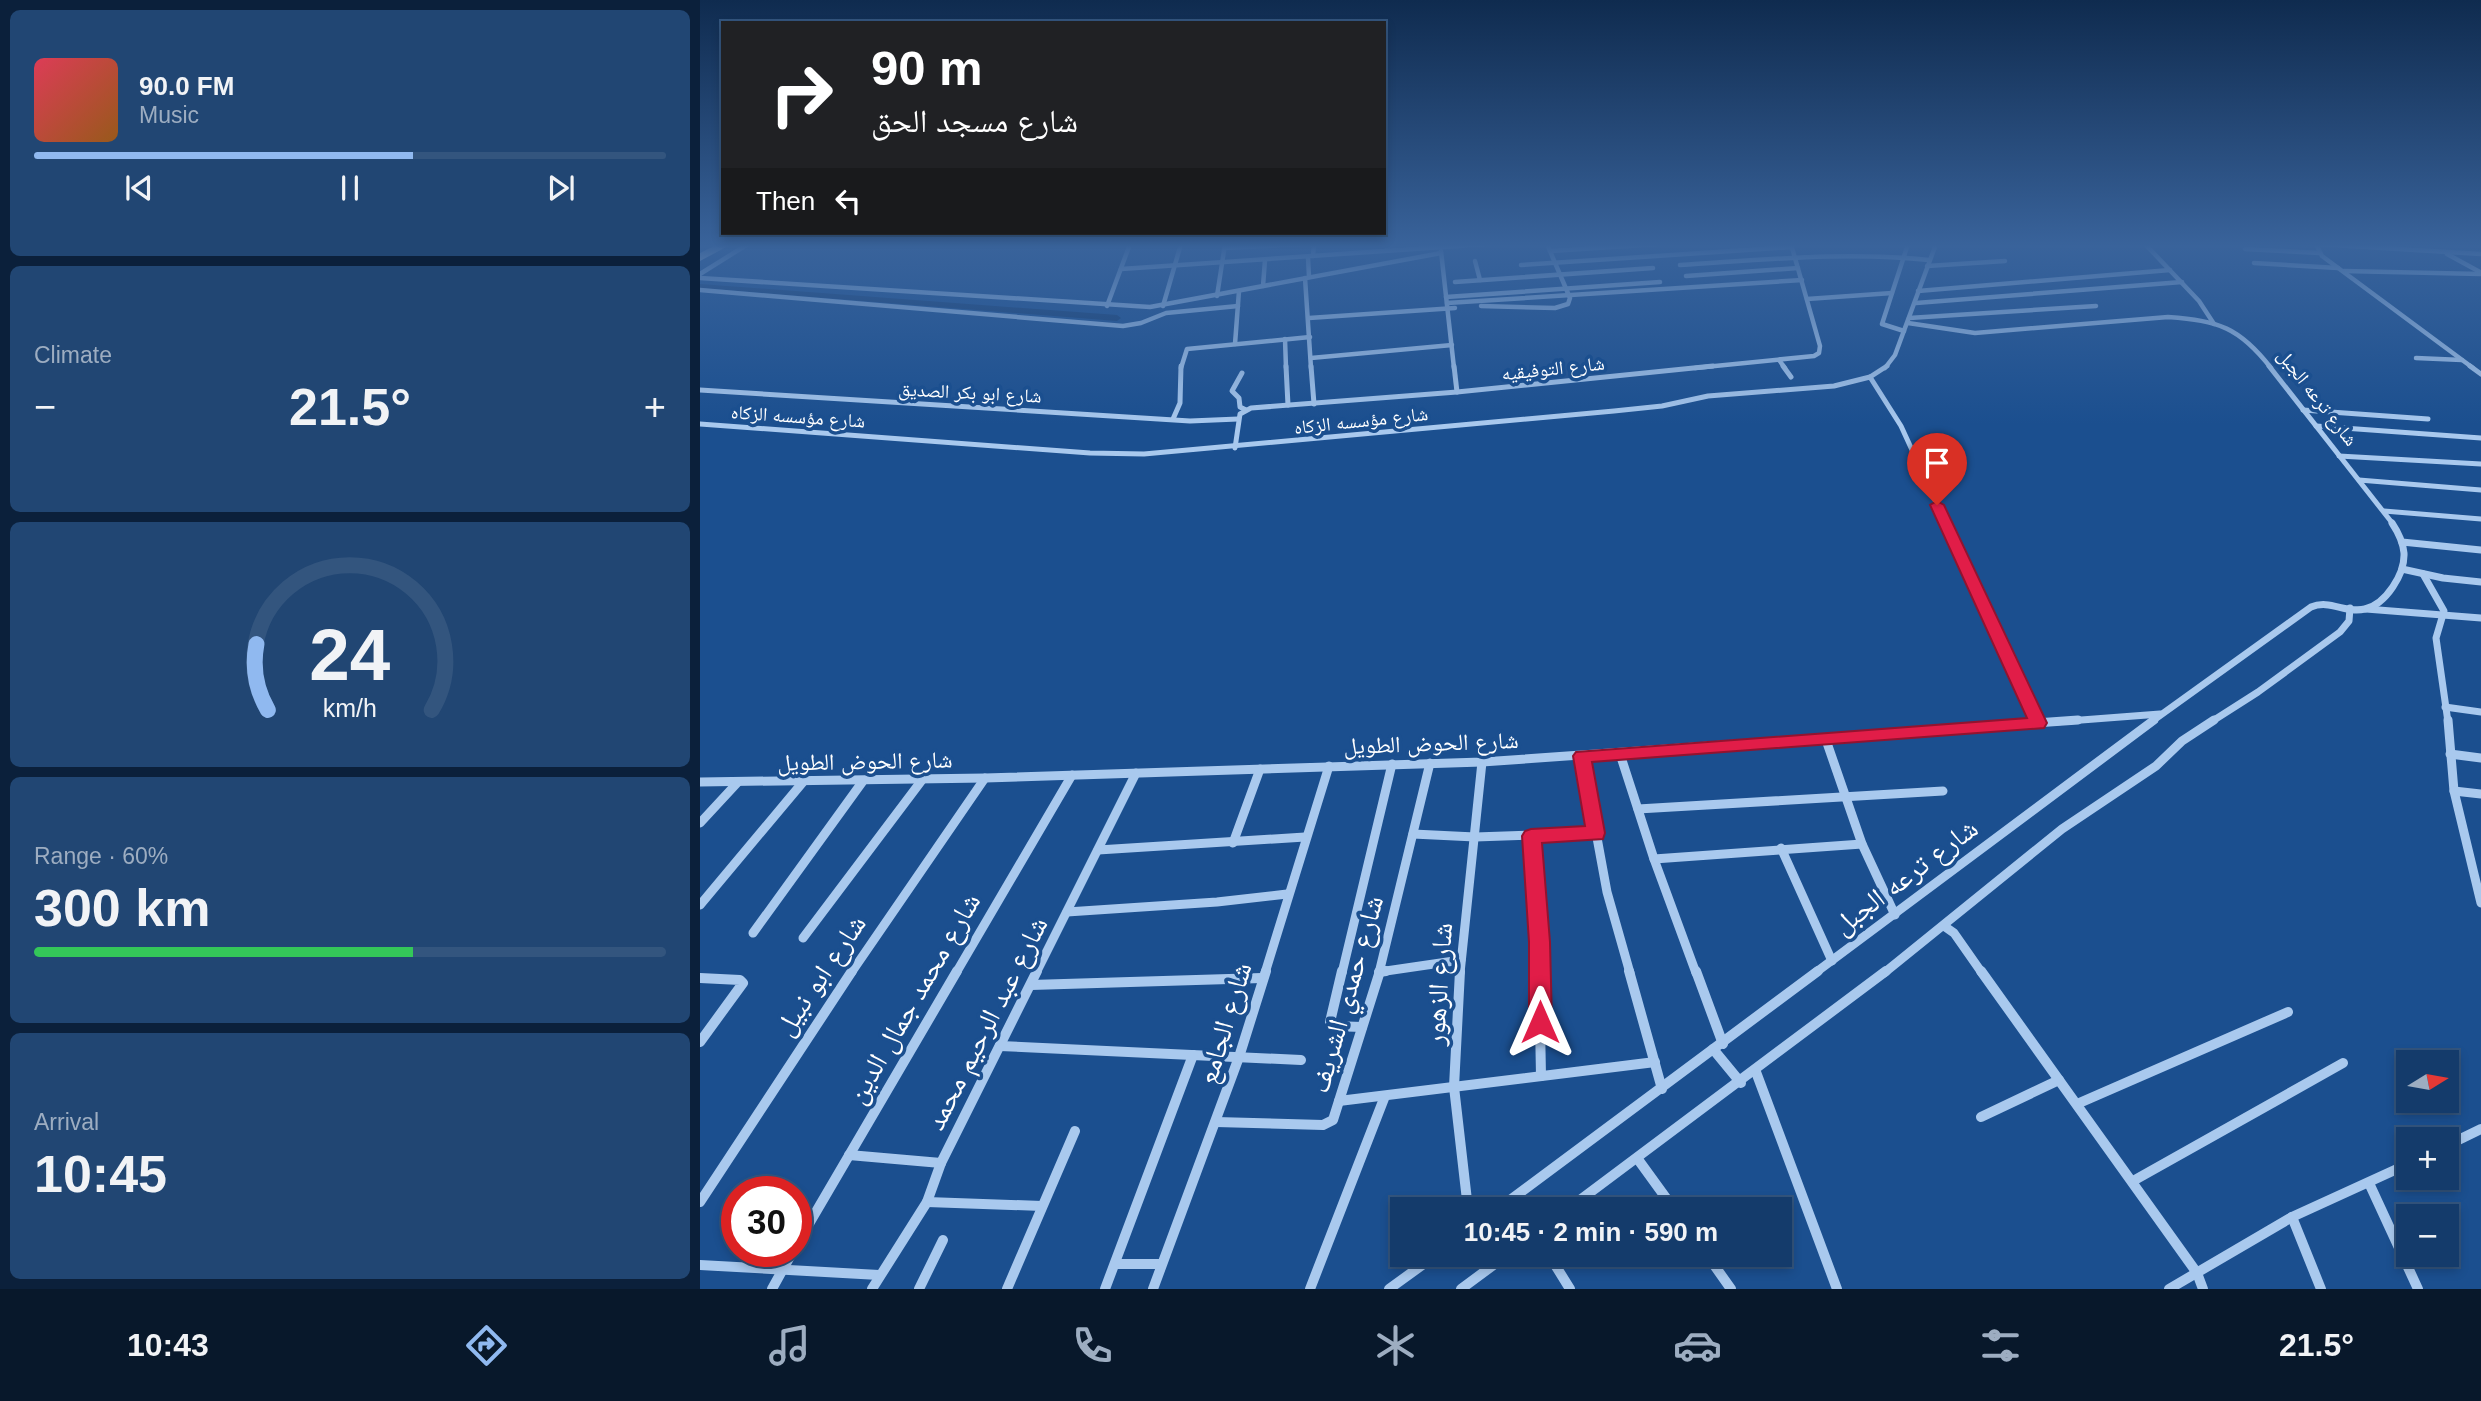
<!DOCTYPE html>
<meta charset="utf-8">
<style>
body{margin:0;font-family:Helvetica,"Noto Naskh Arabic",sans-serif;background:#214673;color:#f1f3f6;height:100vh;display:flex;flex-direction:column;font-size:26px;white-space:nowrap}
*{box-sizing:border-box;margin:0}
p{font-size:23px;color:#9dadc1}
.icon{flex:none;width:38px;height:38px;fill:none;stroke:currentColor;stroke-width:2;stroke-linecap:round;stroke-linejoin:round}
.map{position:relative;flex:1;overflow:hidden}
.details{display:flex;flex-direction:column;gap:10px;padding:10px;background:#0b203b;width:700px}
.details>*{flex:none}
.hud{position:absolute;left:21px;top:21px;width:665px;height:214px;border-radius:0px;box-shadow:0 4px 10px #0003,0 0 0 2px #33557e;background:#202124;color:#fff;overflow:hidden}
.needle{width:46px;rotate:79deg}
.fabs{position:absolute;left:1696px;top:1050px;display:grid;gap:14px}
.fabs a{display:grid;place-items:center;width:63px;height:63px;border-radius:0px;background:#143b6b;box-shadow:0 4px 10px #0003,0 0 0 2px #33557e;font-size:35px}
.speed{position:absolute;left:21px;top:1176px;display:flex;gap:14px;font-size:35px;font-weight:700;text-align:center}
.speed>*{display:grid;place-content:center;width:91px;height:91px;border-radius:50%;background:#143b6b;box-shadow:0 4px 10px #0003,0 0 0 2px #33557e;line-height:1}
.speed .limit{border:10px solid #d22;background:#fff;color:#111}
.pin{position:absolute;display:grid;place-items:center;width:60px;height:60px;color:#fff;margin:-72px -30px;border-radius:50% 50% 50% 0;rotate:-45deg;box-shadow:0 0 7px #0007}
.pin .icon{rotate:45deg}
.me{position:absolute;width:77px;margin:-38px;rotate:0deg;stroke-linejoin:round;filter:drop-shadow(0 0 5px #0008)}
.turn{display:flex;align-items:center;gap:24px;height:147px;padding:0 35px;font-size:32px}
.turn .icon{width:91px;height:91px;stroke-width:2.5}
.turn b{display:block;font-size:49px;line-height:60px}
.then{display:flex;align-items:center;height:66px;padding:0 35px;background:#0003;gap:14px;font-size:26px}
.big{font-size:52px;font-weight:600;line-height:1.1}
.details .tile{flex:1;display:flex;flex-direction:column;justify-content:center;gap:10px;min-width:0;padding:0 24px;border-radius:10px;background:#214673}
.details .dial{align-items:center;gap:0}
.dial svg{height:182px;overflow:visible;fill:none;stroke:#33557e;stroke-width:7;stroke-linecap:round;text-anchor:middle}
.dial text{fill:#f1f3f6;stroke:none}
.song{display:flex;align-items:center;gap:21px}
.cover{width:84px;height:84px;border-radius:10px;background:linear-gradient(135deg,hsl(350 70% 55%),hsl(30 70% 35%))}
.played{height:7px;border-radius:4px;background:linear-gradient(90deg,#90b9f0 60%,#33557e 60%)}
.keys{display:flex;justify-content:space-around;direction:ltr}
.heat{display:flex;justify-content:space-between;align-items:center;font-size:38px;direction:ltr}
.charge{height:10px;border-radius:5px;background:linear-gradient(90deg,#34c759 60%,#33557e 0)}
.trip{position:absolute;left:690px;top:1197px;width:402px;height:70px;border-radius:0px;background:#143b6b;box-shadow:0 4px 10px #0003,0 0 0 2px #33557e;font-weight:600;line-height:70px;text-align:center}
.tabs{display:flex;height:112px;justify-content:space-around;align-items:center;background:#08182b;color:#9dadc1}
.tabs .icon{width:49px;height:49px}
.tabs .active{color:#90b9f0}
.tabs b{font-size:32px;color:#f1f3f6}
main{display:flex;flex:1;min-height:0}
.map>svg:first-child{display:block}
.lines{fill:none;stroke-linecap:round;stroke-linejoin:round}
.canal{fill:#123a6d;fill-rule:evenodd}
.minor-far4{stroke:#a9c9ee;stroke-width:4.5}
.minor-far3{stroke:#a9c9ee;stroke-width:5}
.minor-far2{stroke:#a9c9ee;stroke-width:7}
.minor-far1{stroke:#a9c9ee;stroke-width:9}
.minor{stroke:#a9c9ee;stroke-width:10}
.motorway{fill:#fff;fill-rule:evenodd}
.route{fill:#e11d48;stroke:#92132f;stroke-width:2}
.labels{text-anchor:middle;stroke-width:7;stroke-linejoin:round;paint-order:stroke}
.far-street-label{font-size:19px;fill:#fff;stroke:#1b4f8f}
.street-label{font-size:23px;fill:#fff;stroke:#1b4f8f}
.near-street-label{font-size:28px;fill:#fff;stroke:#1b4f8f}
</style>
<main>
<section class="details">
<div class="tile">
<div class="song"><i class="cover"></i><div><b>90.0 FM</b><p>Music</p></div></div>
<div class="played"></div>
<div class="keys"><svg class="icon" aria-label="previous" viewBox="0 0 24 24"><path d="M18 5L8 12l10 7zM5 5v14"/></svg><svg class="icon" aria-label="pause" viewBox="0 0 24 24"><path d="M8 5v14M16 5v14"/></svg><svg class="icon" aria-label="next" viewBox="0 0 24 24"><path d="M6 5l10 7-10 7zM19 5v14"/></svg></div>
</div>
<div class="tile"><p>Climate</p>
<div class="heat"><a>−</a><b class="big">21.5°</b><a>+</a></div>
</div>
<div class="tile dial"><svg viewBox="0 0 100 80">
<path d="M14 69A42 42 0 1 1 86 69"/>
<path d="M14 69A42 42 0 0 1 9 40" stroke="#90b9f0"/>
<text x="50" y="56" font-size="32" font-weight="700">24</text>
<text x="50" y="72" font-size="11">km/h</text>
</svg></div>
<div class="tile"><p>Range · 60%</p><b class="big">300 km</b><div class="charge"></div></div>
<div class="tile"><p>Arrival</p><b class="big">10:45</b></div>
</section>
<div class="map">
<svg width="1781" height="1289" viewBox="0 0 1781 1289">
<rect width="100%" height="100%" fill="#1b4f8f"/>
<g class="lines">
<polygon class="canal" points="0,284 417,315 421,318 417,321 0,288"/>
<g class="minor-far4">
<polyline points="1445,244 1499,301 1514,324"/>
<polyline points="1616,244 1622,256 1773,368"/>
<polyline points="1616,244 1781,254"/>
<polyline points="524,248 605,244"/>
<polyline points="1545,249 1620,253"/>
<polyline points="741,251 754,368"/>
<polyline points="850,251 960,244"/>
<polyline points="1747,254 1780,272"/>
<polyline points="613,256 614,244"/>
<polyline points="608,257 609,277"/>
<polyline points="775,261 780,280"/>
<polyline points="1554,263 1638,268"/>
<polyline points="821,265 1092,247"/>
<path d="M980 265C1062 260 1147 251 1229 260"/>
<polyline points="1227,266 1305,261"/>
<polyline points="421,269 787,244"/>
<polyline points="1644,271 1781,274"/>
<polyline points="0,274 48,244"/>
<polyline points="986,276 1098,268"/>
<polyline points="0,278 450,307 741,253"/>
<polyline points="605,278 611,368"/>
<polyline points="755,282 953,268"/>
<polyline points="563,286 565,260"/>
<polyline points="0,290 423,326 441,323 466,313 538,306"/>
<polyline points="1218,291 1470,270"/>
<polyline points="517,296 525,244"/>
<polyline points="746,297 960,282"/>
<polyline points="1107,299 1192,293"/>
<polyline points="747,303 1102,280"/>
<polyline points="1216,303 1482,282"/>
<polyline points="407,306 430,244"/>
<polyline points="463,306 481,244"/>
<polyline points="781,306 855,308 868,304 870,298 847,244"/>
<polyline points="609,318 755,308"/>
<polyline points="1209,318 1396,306"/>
<path d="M1208 323 1275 333 1468 317C1519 321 1539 327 1571 368"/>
<polyline points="1204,331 1182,324 1208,244"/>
<polyline points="585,339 586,368"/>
<polyline points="535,344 539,291"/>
<polyline points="611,358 752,345"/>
<polyline points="1716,358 1762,360"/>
<polyline points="1079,360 1085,368"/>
<polyline points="481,368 487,349 610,337"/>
<polyline points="995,368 1114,356 1119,353 1120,346 1091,244"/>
<polyline points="1185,368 1195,355 1236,244"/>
</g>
<g class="minor-far3">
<polyline points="586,366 588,405"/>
<polyline points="611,366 614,404"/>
<polyline points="754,366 757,392"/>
<polyline points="1083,366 1091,377"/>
<polyline points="1569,366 1693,524"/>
<polyline points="1770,366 1781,374"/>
<polyline points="542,373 532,391 539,398 540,407 546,410"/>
<polyline points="1170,377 1201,426 1246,524"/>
<polyline points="0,390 490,421 538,419"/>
<polyline points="1603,410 1728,419"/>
<polyline points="473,419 480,403 481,366"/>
<polyline points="0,424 390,453 444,454 914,411 962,406 1008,396 1134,386 1170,377 1187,366"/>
<polyline points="1616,426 1781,438"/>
<polyline points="535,448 540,414 551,408 757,392 1013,366"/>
<polyline points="1639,456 1781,464"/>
<polyline points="1659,480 1781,490"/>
<polyline points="1684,511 1781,519"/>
</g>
<g class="minor-far2">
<polyline points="1246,523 1338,722"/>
<polyline points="1702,542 1781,550"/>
<polyline points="1702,569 1743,578 1781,582"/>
<polyline points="1723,574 1744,611 1736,638 1748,722"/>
<polyline points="1666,609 1781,618"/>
<polyline points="1745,707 1781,712"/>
<polyline points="1355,722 1460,714"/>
<path d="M1451 722 1611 607C1630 599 1646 614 1665 609 1686 604 1705 574 1704 553 1703 542 1698 532 1692 523"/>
<polyline points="1511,722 1558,692 1640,632 1649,621 1650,608"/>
</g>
<g class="minor-far1">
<polyline points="1337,720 1338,723"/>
<polyline points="1748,720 1754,791 1781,903"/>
<polyline points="1126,740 1162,844 1195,915"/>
<polyline points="920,754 954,859 996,973"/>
<polyline points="1750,754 1781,758"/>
<polyline points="882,756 907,892 930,973"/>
<polyline points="0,782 285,778 782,762 1378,720"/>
<polyline points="1754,791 1781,794"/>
<polyline points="938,809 1243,791"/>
<polyline points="0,823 38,782"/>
<polyline points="713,834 775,837 896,833"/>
<polyline points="831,836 839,973"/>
<polyline points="533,843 560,769"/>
<polyline points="1081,848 1132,961"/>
<polyline points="398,850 605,837"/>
<polyline points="954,859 1162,844"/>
<polyline points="0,905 103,782"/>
<polyline points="367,912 517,902 587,894"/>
<polyline points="1244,926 1254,933 1282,973"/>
<polyline points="53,933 163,781"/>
<polyline points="103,938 222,780"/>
<polyline points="679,972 761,960"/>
<polyline points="151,973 285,778"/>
<polyline points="256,973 372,775"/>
<polyline points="336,973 436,773"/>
<polyline points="565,973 629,766"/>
<polyline points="642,973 692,764"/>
<polyline points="679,973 730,763"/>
<polyline points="760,973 782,762"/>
<polyline points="1115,973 1454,720"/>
<polyline points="1184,973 1362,829 1456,766 1482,741 1514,720"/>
</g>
<g class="minor">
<polyline points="642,971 630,1022 632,1026 662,1027"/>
<polyline points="760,971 754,1087 768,1209"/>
<polyline points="839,971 841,1076"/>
<polyline points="929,971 962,1089"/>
<polyline points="996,971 1023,1044"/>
<polyline points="1281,971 1497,1273 1503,1289"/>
<polyline points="679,972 686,971"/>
<polyline points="0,978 40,980 43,983 0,1042"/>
<polyline points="331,985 562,978"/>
<polyline points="300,1046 601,1060"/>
<polyline points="1013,1049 1041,1083"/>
<polyline points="1056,1072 1137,1289"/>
<polyline points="639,1101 955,1062"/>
<polyline points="1377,1104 1588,1012"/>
<polyline points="1281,1117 1359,1080"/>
<polyline points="516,1122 623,1125 633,1120 680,971"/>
<polyline points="1746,1146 1781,1129"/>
<polyline points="149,1155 241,1163"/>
<polyline points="937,1158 974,1209"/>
<polyline points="1433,1181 1643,1063"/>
<polyline points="1669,1183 1718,1289"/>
<polyline points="0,1202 152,971"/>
<polyline points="227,1202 342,1206"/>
<polyline points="798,1209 1118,971"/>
<polyline points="868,1209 1186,971"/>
<polyline points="1592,1217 1621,1289"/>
<polyline points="96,1246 257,971"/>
<polyline points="849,1255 870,1289"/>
<polyline points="1007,1255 1031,1289"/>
<polyline points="415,1264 461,1264"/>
<polyline points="0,1265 179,1275"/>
<polyline points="72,1289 93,1251"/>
<polyline points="172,1289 227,1202 241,1163 337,971"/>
<polyline points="219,1289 243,1240"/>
<polyline points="307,1289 375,1131"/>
<polyline points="405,1289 493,1055"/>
<polyline points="453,1289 539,1057 566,971"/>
<polyline points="610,1289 685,1096"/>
<polyline points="689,1289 736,1255"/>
<polyline points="761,1289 807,1255"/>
<polyline points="1469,1289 1592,1217 1708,1164"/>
</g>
<polygon class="motorway" points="18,244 32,244 0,261 0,253"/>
</g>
<linearGradient id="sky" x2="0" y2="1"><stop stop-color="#0f2b4f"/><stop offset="0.58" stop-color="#39639b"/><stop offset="1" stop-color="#39639b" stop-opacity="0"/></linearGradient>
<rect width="1781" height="424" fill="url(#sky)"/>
<polygon class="route" points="1237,501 1244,505 1347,723 1344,728 892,762 905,833 903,839 842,843 850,942 852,1022 848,1030 840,1033 832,1030 829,1022 829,942 822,836 825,831 831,829 885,826 873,756 876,752 1327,718 1230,505"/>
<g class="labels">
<g class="far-street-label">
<text transform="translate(853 368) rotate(-6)" y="7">شارع التوفيقيه</text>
<text transform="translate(270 392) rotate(3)" y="7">شارع ابو بكر الصديق</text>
<text transform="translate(1618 397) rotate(52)" y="7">شارع ترعه الجبل</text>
<text transform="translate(98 416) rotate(4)" y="7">شارع مؤسسه الزكاه</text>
<text transform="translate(661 420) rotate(-6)" y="7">شارع مؤسسه الزكاه</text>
</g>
<g class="street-label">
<text transform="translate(731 743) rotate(-2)" y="8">شارع الحوض الطويل</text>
<text transform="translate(165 761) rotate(-1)" y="8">شارع الحوض الطويل</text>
</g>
<g class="near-street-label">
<text transform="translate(1205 876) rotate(-37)" y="10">شارع ترعه الجبل</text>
<text transform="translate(120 975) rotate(-56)" y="10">شارع ابو نبيل</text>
<text transform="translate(738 984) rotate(-86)" y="10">شارع الزهور</text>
<text transform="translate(646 994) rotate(-74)" y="10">شارع حمدي الشريف</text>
<text transform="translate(213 998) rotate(-60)" y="10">شارع محمد جمال الدين</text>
<text transform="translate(286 1023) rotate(-63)" y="10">شارع عبد الرحيم محمد</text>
<text transform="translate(524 1023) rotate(-73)" y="10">شارع الجامع</text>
</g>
</g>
</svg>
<div class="fabs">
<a><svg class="needle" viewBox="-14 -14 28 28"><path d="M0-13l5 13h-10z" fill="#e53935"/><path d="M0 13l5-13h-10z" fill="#9dadc1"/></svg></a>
<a>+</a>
<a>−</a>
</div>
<div class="speed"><div class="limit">30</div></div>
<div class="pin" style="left:1237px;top:505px;background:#d93025"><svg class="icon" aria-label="arrive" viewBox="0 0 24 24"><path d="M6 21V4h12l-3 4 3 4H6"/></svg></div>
<svg class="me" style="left:840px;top:1022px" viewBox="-20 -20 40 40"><path d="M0-17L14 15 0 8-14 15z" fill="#e11d48" stroke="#fff" stroke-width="4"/></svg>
<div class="trip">10:45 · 2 min · 590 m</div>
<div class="hud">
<div class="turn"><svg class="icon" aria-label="right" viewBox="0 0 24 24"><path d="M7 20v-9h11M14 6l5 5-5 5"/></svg><div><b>90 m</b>شارع مسجد الحق</div></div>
<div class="then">Then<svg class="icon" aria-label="left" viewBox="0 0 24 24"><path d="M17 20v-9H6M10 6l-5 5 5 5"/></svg></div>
</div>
</div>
</main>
<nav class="tabs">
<b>10:43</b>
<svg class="icon active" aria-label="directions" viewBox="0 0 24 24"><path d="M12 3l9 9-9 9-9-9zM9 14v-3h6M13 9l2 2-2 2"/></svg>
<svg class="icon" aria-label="music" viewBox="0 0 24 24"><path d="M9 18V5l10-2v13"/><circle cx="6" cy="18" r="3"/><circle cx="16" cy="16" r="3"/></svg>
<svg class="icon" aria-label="phone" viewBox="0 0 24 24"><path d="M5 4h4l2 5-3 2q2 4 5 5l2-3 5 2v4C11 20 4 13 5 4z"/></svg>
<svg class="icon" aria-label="climate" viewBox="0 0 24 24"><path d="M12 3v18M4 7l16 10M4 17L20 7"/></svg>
<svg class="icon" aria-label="car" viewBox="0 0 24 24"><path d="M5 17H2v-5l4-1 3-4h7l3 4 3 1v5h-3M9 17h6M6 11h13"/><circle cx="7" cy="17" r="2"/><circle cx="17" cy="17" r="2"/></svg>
<svg class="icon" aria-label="filters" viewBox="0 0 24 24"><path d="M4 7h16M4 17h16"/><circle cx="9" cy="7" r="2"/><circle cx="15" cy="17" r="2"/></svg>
<b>21.5°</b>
</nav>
